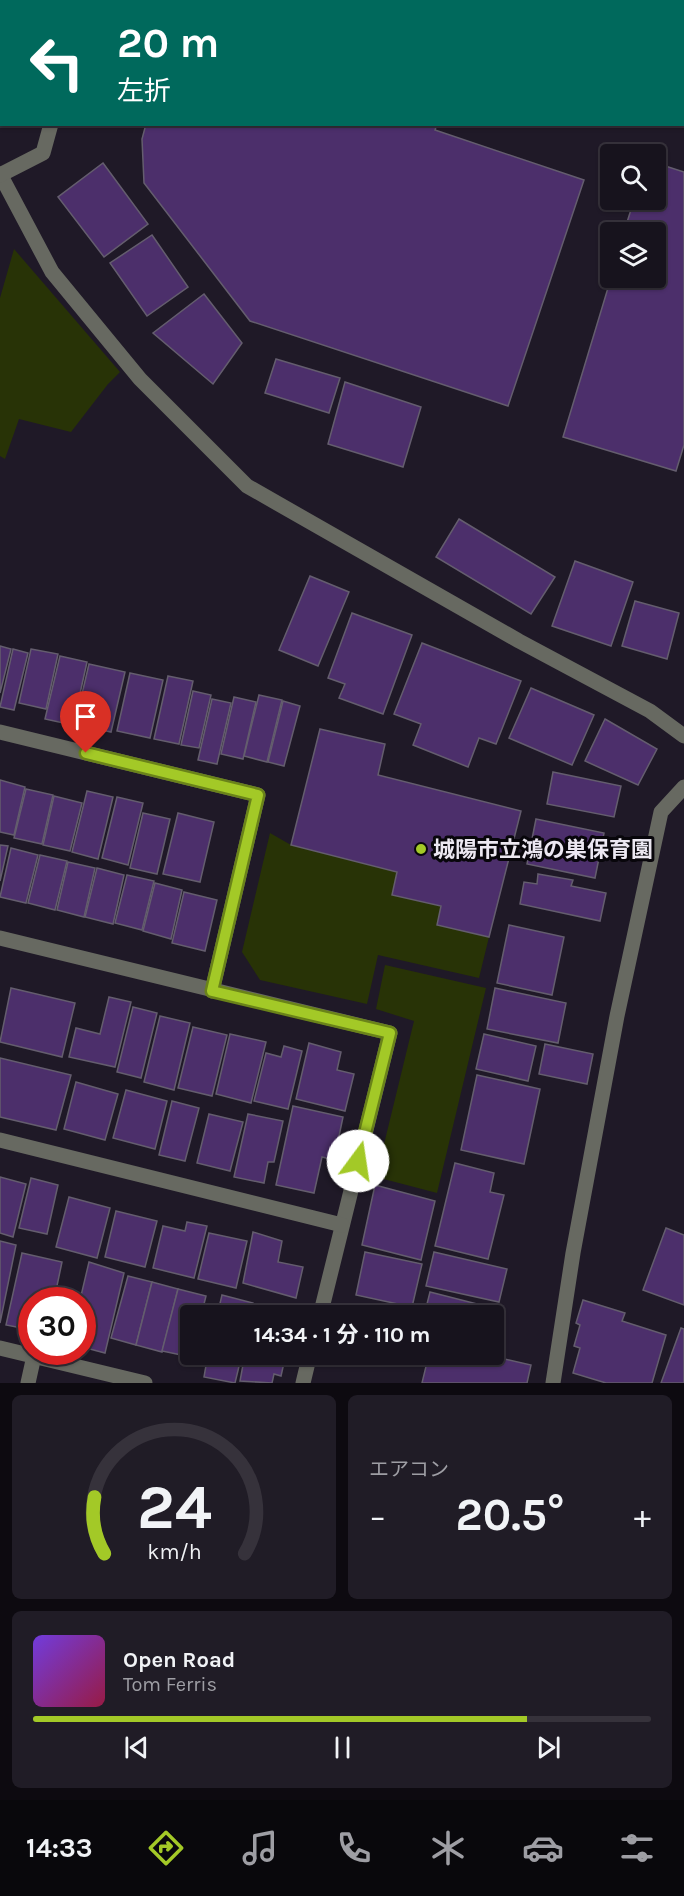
<!DOCTYPE html>
<html lang="ja">
<meta charset="utf-8">
<style>
body{margin:0;font-family:Karla,"Noto Sans JP",sans-serif;background:#201c26;color:#f1f3f6;height:100vh;display:flex;flex-direction:column;font-size:22px;white-space:nowrap}
*{box-sizing:border-box;margin:0}
p{font-size:20px;color:#9e9ea4}
.icon{flex:none;width:33px;height:33px;fill:none;stroke:currentColor;stroke-width:2;stroke-linecap:round;stroke-linejoin:round}
.map{position:relative;height:1383px;overflow:hidden}
.sheet{display:flex;flex-direction:column;gap:12px;padding:12px;background:#0d0a10;flex:1}
.sheet>*{flex:none}
.top-card{position:absolute;left:0px;top:0px;width:684px;height:126px;box-shadow:0 2px 4px #0004,0 0 0 2px #36323b;background:#00695c;color:#fff;overflow:hidden}
.tools{position:absolute;left:600px;top:144px;display:grid;gap:12px}
.tools a{display:grid;place-items:center;width:66px;height:66px;border-radius:6px;background:#17131d;box-shadow:0 2px 4px #0004,0 0 0 2px #36323b;font-size:30px}
.speed{position:absolute;left:18px;top:1287px;display:flex;gap:12px;font-size:30px;font-weight:700;text-align:center}
.speed>*{display:grid;place-content:center;width:78px;height:78px;border-radius:50%;background:#17131d;box-shadow:0 2px 4px #0004,0 0 0 2px #36323b;line-height:1}
.speed .limit{border:9px solid #d22;background:#fff;color:#111}
.pin{position:absolute;display:grid;place-items:center;width:51px;height:51px;color:#fff;margin:-62px -26px;border-radius:50% 50% 50% 0;rotate:-45deg;box-shadow:0 0 6px #0007}
.pin .icon{rotate:45deg}
.me{position:absolute;width:66px;margin:-33px;rotate:14deg;stroke-linejoin:round;filter:drop-shadow(0 0 4px #0008)}
.turn{display:flex;align-items:center;gap:21px;height:126px;padding:0 18px;font-size:27px}
.turn .icon{width:78px;height:78px;stroke-width:2.5}
.turn b{display:block;font-size:42px;line-height:51px}
.big{font-size:45px;font-weight:700;line-height:1.1}
.sheet .card{flex:1;display:flex;flex-direction:column;justify-content:center;gap:9px;min-width:0;padding:0 21px;border-radius:9px;background:#201c26}
.sheet .dial{align-items:center;gap:0}
.dial svg{height:156px;overflow:visible;fill:none;stroke:#36323b;stroke-width:7;stroke-linecap:round;text-anchor:middle}
.dial text{fill:#f1f3f6;stroke:none}
.song{display:flex;align-items:center;gap:18px}
.cover{width:72px;height:72px;border-radius:9px;background:linear-gradient(135deg,hsl(260 70% 55%),hsl(340 70% 35%))}
.played{height:6px;border-radius:3px;background:linear-gradient(90deg,#a3c927 80%,#36323b 80%)}
.keys{display:flex;justify-content:space-around;direction:ltr}
.heat{display:flex;justify-content:space-between;align-items:center;font-size:33px;direction:ltr}
.sheet .tiles{flex:1;display:grid;gap:12px;grid-template-columns:1fr 1fr}
.card:last-child{grid-column:span 2}
.trip{position:absolute;left:180px;top:1305px;width:324px;height:60px;border-radius:6px;background:#17131d;box-shadow:0 2px 4px #0004,0 0 0 2px #36323b;font-weight:700;line-height:60px;text-align:center}
.tabs{display:flex;height:96px;justify-content:space-around;align-items:center;background:#09080c;color:#9e9ea4}
.tabs .icon{width:42px;height:42px}
.tabs .current{color:#a3c927}
.tabs b{font-size:27px;color:#f1f3f6}
.map>svg:first-child{display:block}
.green{fill:#283306}
.building{fill:#4c2f6b;stroke:#645d6e;stroke-width:1.5}
.lines{fill:none;stroke-linecap:round;stroke-linejoin:round}
.street{stroke:#676961;stroke-width:15}
.route-casing{stroke:#6a8319;stroke-width:15}
.route{stroke:#a3c927;stroke-width:10}
.poi-dot{fill:#a3c927;stroke:#08060b;stroke-width:2}
.labels{text-anchor:middle;stroke-width:6;stroke-linejoin:round;paint-order:stroke}
.poi-label{font-size:22px;font-weight:bold;fill:#ece8f2;stroke:#08060b;text-anchor:start}
</style>
<div class="map">
<svg width="684" height="1383" viewBox="0 0 684 1383">
<rect width="100%" height="100%" fill="#1f1927"/>
<g class="green">
<polygon points="14,249 120,372 108,384 71,432 19,419 5,459 0,456 0,298"/>
<polygon points="270,833 291,845 397,872 392,895 441,906 438,925 489,937 479,978 378,955 367,1004 260,980 242,952"/>
<polygon points="385,965 486,988 437,1193 376,1177 414,1021 376,1009"/>
</g>
<g class="building">
<polygon points="0,0 59,0 2,2 2,68"/>
<polygon points="188,0 282,0 287,2 187,2"/>
<polygon points="482,0 651,0 650,2"/>
<polygon points="146,124 437,124 435,130 584,180 508,406 250,321 144,183 142,139"/>
<polygon points="103,163 148,224 104,257 58,197"/>
<polygon points="656,163 684,172 684,445 676,471 563,437 611,278 656,278 656,232 624,232 634,200 656,200"/>
<polygon points="152,235 188,287 147,316 110,263"/>
<polygon points="204,294 242,343 213,384 153,333"/>
<polygon points="276,359 340,378 329,413 265,393"/>
<polygon points="345,382 421,407 403,467 328,444"/>
<polygon points="459,519 555,577 531,614 436,557"/>
<polygon points="575,561 633,582 611,646 552,626"/>
<polygon points="310,576 349,592 318,666 279,650"/>
<polygon points="635,601 679,613 667,659 622,646"/>
<polygon points="352,613 412,635 383,714 339,698 345,684 328,678"/>
<polygon points="422,643 521,681 496,744 479,738 468,767 413,745 421,724 394,714"/>
<polygon points="0,646 11,649 0,693"/>
<polygon points="13,649 28,653 14,710 0,707"/>
<polygon points="31,649 58,654 46,709 19,703"/>
<polygon points="60,656 87,662 73,725 45,719"/>
<polygon points="89,664 125,672 111,732 75,724"/>
<polygon points="130,673 163,680 150,738 117,731"/>
<polygon points="168,676 193,681 179,744 154,739"/>
<polygon points="531,688 594,715 572,765 509,738"/>
<polygon points="193,691 211,695 199,748 181,745"/>
<polygon points="259,695 282,700 267,762 244,756"/>
<polygon points="234,697 256,702 243,759 221,754"/>
<polygon points="212,699 231,703 217,764 198,760"/>
<polygon points="283,701 300,706 284,766 268,762"/>
<polygon points="605,719 657,749 638,785 585,761"/>
<polygon points="320,729 385,744 378,775 521,811 489,937 437,925 441,906 392,895 397,872 291,845"/>
<polygon points="553,772 621,786 614,817 547,804"/>
<polygon points="0,780 25,787 14,835 0,832"/>
<polygon points="26,789 53,795 42,844 14,838"/>
<polygon points="87,791 113,797 98,859 72,852"/>
<polygon points="54,796 82,803 70,851 43,845"/>
<polygon points="117,797 143,803 128,865 102,858"/>
<polygon points="143,813 170,819 157,874 130,868"/>
<polygon points="178,813 214,822 200,882 163,874"/>
<polygon points="536,819 604,833 595,878 527,864"/>
<polygon points="0,845 8,846 0,881"/>
<polygon points="11,848 38,855 26,903 0,897"/>
<polygon points="40,855 67,861 55,910 28,903"/>
<polygon points="68,862 95,868 84,917 57,910"/>
<polygon points="97,868 124,875 113,924 85,917"/>
<polygon points="538,874 573,880 571,886 606,893 600,921 520,904 524,882 537,884"/>
<polygon points="127,875 154,881 142,930 115,923"/>
<polygon points="155,883 182,890 171,939 143,931"/>
<polygon points="184,892 217,900 205,951 172,943"/>
<polygon points="509,925 564,937 552,995 497,983"/>
<polygon points="11,988 75,1003 62,1057 0,1042"/>
<polygon points="495,988 566,1003 558,1043 487,1029"/>
<polygon points="109,997 131,1002 115,1067 69,1057 76,1028 100,1034"/>
<polygon points="133,1007 157,1013 141,1078 117,1072"/>
<polygon points="160,1016 190,1023 174,1090 144,1082"/>
<polygon points="193,1027 227,1035 212,1096 178,1088"/>
<polygon points="230,1034 266,1042 251,1103 216,1094"/>
<polygon points="484,1034 536,1046 528,1081 476,1069"/>
<polygon points="309,1043 341,1052 337,1070 354,1074 345,1111 296,1099"/>
<polygon points="545,1044 593,1054 587,1084 539,1074"/>
<polygon points="284,1046 302,1051 288,1109 254,1101 266,1053 281,1057"/>
<polygon points="0,1058 71,1075 56,1130 0,1117"/>
<polygon points="477,1075 540,1089 524,1164 461,1150"/>
<polygon points="76,1082 118,1094 105,1140 64,1129"/>
<polygon points="126,1090 167,1101 155,1149 113,1138"/>
<polygon points="172,1101 199,1108 185,1161 159,1155"/>
<polygon points="293,1106 343,1117 334,1160 322,1157 314,1193 276,1185"/>
<polygon points="209,1114 243,1122 230,1171 197,1163"/>
<polygon points="248,1114 283,1121 274,1162 268,1162 264,1183 234,1177"/>
<polygon points="455,1163 494,1173 490,1192 504,1195 488,1259 435,1246"/>
<polygon points="0,1177 26,1184 13,1237 0,1233"/>
<polygon points="31,1178 58,1185 47,1234 19,1228"/>
<polygon points="375,1185 435,1201 421,1260 362,1245"/>
<polygon points="69,1197 110,1208 97,1258 56,1247"/>
<polygon points="116,1211 157,1221 145,1267 105,1257"/>
<polygon points="187,1222 207,1226 194,1278 153,1268 163,1226 185,1231"/>
<polygon points="666,1228 684,1235 684,1305 643,1290"/>
<polygon points="253,1232 282,1241 278,1262 303,1267 296,1298 243,1283"/>
<polygon points="209,1233 247,1241 236,1288 198,1279"/>
<polygon points="0,1241 16,1245 0,1323"/>
<polygon points="365,1252 422,1264 412,1307 356,1295"/>
<polygon points="434,1252 507,1269 499,1302 426,1286"/>
<polygon points="22,1253 62,1262 54,1300 32,1300 32,1330 6,1325"/>
<polygon points="89,1262 124,1273 105,1353 82,1347 82,1300 80,1300"/>
<polygon points="128,1276 152,1282 136,1345 111,1338"/>
<polygon points="152,1282 178,1289 162,1352 136,1345"/>
<polygon points="178,1289 206,1296 201,1316 190,1316 191,1357 162,1351"/>
<polygon points="430,1292 493,1308 492,1316 424,1316"/>
<polygon points="222,1295 253,1303 251,1316 217,1316"/>
<polygon points="583,1300 625,1313 622,1321 666,1335 652,1383 606,1383 573,1373 580,1348 574,1346 580,1325 576,1323"/>
<polygon points="255,1310 283,1316 254,1316"/>
<polygon points="681,1328 684,1329 684,1383 661,1383"/>
<polygon points="208,1354 242,1354 235,1383 204,1377"/>
<polygon points="245,1354 286,1354 281,1376 274,1374 272,1383 240,1381"/>
<polygon points="429,1354 483,1354 531,1365 527,1383 422,1383"/>
</g>
<g class="lines">
<g class="street">
<polyline points="85,2 85,0"/>
<polyline points="0,174 52,272 140,379 247,486 519,641 650,711 684,736"/>
<polyline points="0,175 43,153 51,124"/>
<polyline points="0,732 258,795 212,991"/>
<polyline points="0,938 390,1033 320,1316"/>
<polyline points="0,1140 342,1225"/>
<polyline points="0,1348 145,1383"/>
<polyline points="28,1383 34,1356"/>
<polyline points="303,1383 310,1354"/>
<polyline points="553,1383 573,1253 617,1016 661,812 684,787"/>
</g>
</g>
<g class="lines">
<g class="route-casing">
<polyline id="route" points="86,753 258,795 212,991 390,1033 358,1161"/>
</g>
<use href="#route" class="route"/>
</g>
<circle class="poi-dot" cx="421" cy="849" r="6"/>
<g class="labels">
<g class="poi-label">
<text x="433" y="857">城陽市立鴻の巣保育園</text>
</g>
</g>
</svg>
<div class="tools">
<a><svg class="icon" aria-label="search" viewBox="0 0 24 24"><circle cx="10" cy="10" r="6"/><path d="M15 15l6 6"/></svg></a>
<a><svg class="icon" aria-label="layers" viewBox="0 0 24 24"><path d="M12 4l9 5-9 5-9-5zM3 14l9 5 9-5"/></svg></a>
</div>
<div class="speed"><div class="limit">30</div></div>
<div class="pin" style="left:86px;top:753px;background:#d93025"><svg class="icon" aria-label="arrive" viewBox="0 0 24 24"><path d="M6 21V4h12l-3 4 3 4H6"/></svg></div>
<svg class="me" style="left:358px;top:1161px" viewBox="-20 -20 40 40"><circle r="19" fill="#fff"/><path d="M0-13L10 11 0 6-10 11z" fill="#a3c927"/></svg>
<div class="trip">14:34 · 1 分 · 110 m</div>
<div class="top-card">
<div class="turn"><svg class="icon" aria-label="left" viewBox="0 0 24 24"><path d="M17 20v-9H6M10 6l-5 5 5 5"/></svg><div><b>20 m</b>左折</div></div>
</div>
</div>
<section class="sheet">
<div class="tiles">
<div class="card dial"><svg viewBox="0 0 100 80">
<path d="M14 69A42 42 0 1 1 86 69"/>
<path d="M14 69A42 42 0 0 1 9 40" stroke="#a3c927"/>
<text x="50" y="56" font-size="32" font-weight="700">24</text>
<text x="50" y="72" font-size="11">km/h</text>
</svg></div>
<div class="card"><p>エアコン</p>
<div class="heat"><a>−</a><b class="big">20.5°</b><a>+</a></div>
</div>
<div class="card">
<div class="song"><i class="cover"></i><div><b>Open Road</b><p>Tom Ferris</p></div></div>
<div class="played"></div>
<div class="keys"><svg class="icon" aria-label="previous" viewBox="0 0 24 24"><path d="M18 5L8 12l10 7zM5 5v14"/></svg><svg class="icon" aria-label="pause" viewBox="0 0 24 24"><path d="M8 5v14M16 5v14"/></svg><svg class="icon" aria-label="next" viewBox="0 0 24 24"><path d="M6 5l10 7-10 7zM19 5v14"/></svg></div>
</div>
</div>
</section>
<nav class="tabs">
<b>14:33</b>
<svg class="icon current" aria-label="directions" viewBox="0 0 24 24"><path d="M12 3l9 9-9 9-9-9zM9 14v-3h6M13 9l2 2-2 2"/></svg>
<svg class="icon" aria-label="music" viewBox="0 0 24 24"><path d="M9 18V5l10-2v13"/><circle cx="6" cy="18" r="3"/><circle cx="16" cy="16" r="3"/></svg>
<svg class="icon" aria-label="phone" viewBox="0 0 24 24"><path d="M5 4h4l2 5-3 2q2 4 5 5l2-3 5 2v4C11 20 4 13 5 4z"/></svg>
<svg class="icon" aria-label="climate" viewBox="0 0 24 24"><path d="M12 3v18M4 7l16 10M4 17L20 7"/></svg>
<svg class="icon" aria-label="car" viewBox="0 0 24 24"><path d="M5 17H2v-5l4-1 3-4h7l3 4 3 1v5h-3M9 17h6M6 11h13"/><circle cx="7" cy="17" r="2"/><circle cx="17" cy="17" r="2"/></svg>
<svg class="icon" aria-label="filters" viewBox="0 0 24 24"><path d="M4 7h16M4 17h16"/><circle cx="9" cy="7" r="2"/><circle cx="15" cy="17" r="2"/></svg>
</nav>
